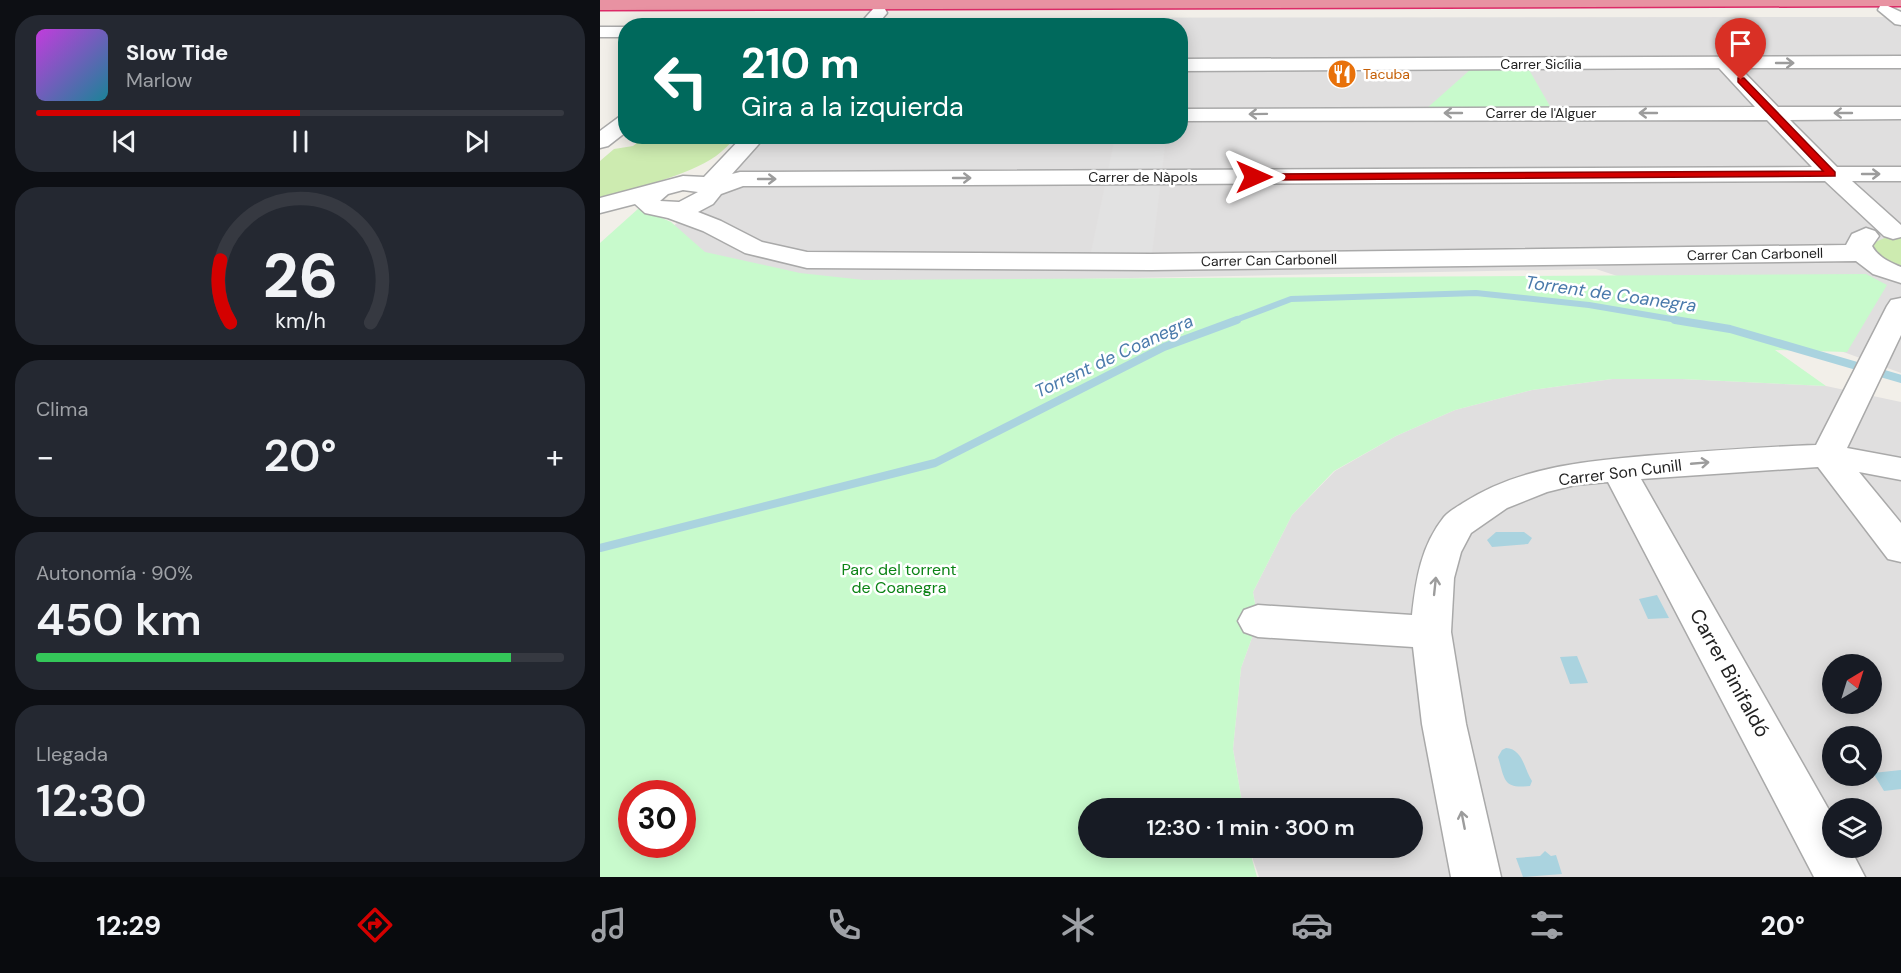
<!DOCTYPE html>
<html lang="es">
<meta charset="utf-8">
<style>
body{margin:0;font-family:"DM Sans",sans-serif;background:#242831;color:#f1f3f6;height:100vh;display:flex;flex-direction:column;font-size:22px;white-space:nowrap}
*{box-sizing:border-box;margin:0}
p{font-size:20px;color:#9ea1a6}
.icon{flex:none;width:33px;height:33px;fill:none;stroke:currentColor;stroke-width:2;stroke-linecap:round;stroke-linejoin:round}
.map{position:relative;flex:1;overflow:hidden}
.side{display:flex;flex-direction:column;gap:15px;padding:15px;background:#0d0f14;width:600px}
.side>*{flex:none}
.top-card{position:absolute;left:18px;top:18px;width:570px;height:126px;border-radius:24px;box-shadow:0 3px 15px #0003;background:#00695c;color:#fff;overflow:hidden}
.needle{width:39px;rotate:38deg}
.controls{position:absolute;left:1222px;top:654px;display:grid;gap:12px}
.controls a{display:grid;place-items:center;width:60px;height:60px;border-radius:50%;background:#171b24;box-shadow:0 3px 15px #0003;font-size:30px}
.speed{position:absolute;left:18px;top:780px;display:flex;gap:12px;font-size:30px;font-weight:700;text-align:center}
.speed>*{display:grid;place-content:center;width:78px;height:78px;border-radius:50%;background:#171b24;box-shadow:0 3px 15px #0003;line-height:1}
.speed .limit{border:9px solid #d22;background:#fff;color:#111}
.pin{position:absolute;display:grid;place-items:center;width:51px;height:51px;color:#fff;margin:-62px -26px;border-radius:50% 50% 50% 0;rotate:-45deg;box-shadow:0 0 6px #0007}
.pin .icon{rotate:45deg}
.me{position:absolute;width:66px;margin:-33px;rotate:90deg;stroke-linejoin:round;filter:drop-shadow(0 0 4px #0008)}
.turn{display:flex;align-items:center;gap:21px;height:126px;padding:0 24px;font-size:27px}
.turn .icon{width:78px;height:78px;stroke-width:2.5}
.turn b{display:block;font-size:42px;line-height:51px}
.big{font-size:45px;font-weight:600;line-height:1.1}
.side .widget{flex:1;display:flex;flex-direction:column;justify-content:center;gap:9px;min-width:0;padding:0 21px;border-radius:24px;background:#242831}
.side .dial{align-items:center;gap:0}
.dial svg{height:156px;overflow:visible;fill:none;stroke:#363941;stroke-width:7;stroke-linecap:round;text-anchor:middle}
.dial text{fill:#f1f3f6;stroke:none}
.song{display:flex;align-items:center;gap:18px}
.cover{width:72px;height:72px;border-radius:9px;background:linear-gradient(135deg,hsl(290 70% 55%),hsl(190 70% 35%))}
.played{height:6px;border-radius:3px;background:linear-gradient(90deg,#d40000 50%,#363941 50%)}
.keys{display:flex;justify-content:space-around;direction:ltr}
.heat{display:flex;justify-content:space-between;align-items:center;font-size:33px;direction:ltr}
.charge{height:9px;border-radius:4px;background:linear-gradient(90deg,#34c759 90%,#363941 0)}
.trip{position:absolute;left:478px;top:798px;width:345px;height:60px;border-radius:30px;background:#171b24;box-shadow:0 3px 15px #0003;font-weight:600;line-height:60px;text-align:center}
.menu{display:flex;height:96px;justify-content:space-around;align-items:center;background:#090b0e;color:#9ea1a6}
.menu .icon{width:42px;height:42px}
.menu .selected{color:#d40000}
.menu b{font-size:27px;color:#f1f3f6}
main{display:flex;flex:1;min-height:0}
.map>svg:first-child{display:block}
.residential{fill:#e0dfdf;fill-rule:evenodd}
.grass{fill:#cdebb0}
.park{fill:#c8facc;fill-rule:evenodd}
.parking{fill:#e2e2e2}
.water{fill:#aad3df}
.lines{fill:none;stroke-linecap:round;stroke-linejoin:round}
.stream-far1{stroke:#aad3df;stroke-width:6}
.stream{stroke:#aad3df;stroke-width:8}
.minor-casing{stroke:#a9a9a9;stroke-width:3}
.highway-casing{stroke:#dc2a67;stroke-width:3}
.minor{fill:#fff;fill-rule:evenodd}
.highway{fill:#e892a2;fill-rule:evenodd}
.oneway{stroke:#9c9c9c}
.route{fill:#d40000;stroke:#8a0000;stroke-width:1.5}
.labels{text-anchor:middle;stroke-width:5;stroke-linejoin:round;paint-order:stroke}
.far-street-label{font-size:14px;fill:#222;stroke:#fff}
.far-food-label{font-size:14px;fill:#c56008;stroke:#fff;text-anchor:start}
.street-label{font-size:16px;fill:#222;stroke:#fff}
.park-label{font-size:16px;fill:#0c8416;stroke:#fff}
.water-label{font-size:18px;font-style:italic;fill:#4a7aab;stroke:#fff}
.near-street-label{font-size:20px;fill:#222;stroke:#fff}
</style>
<main>
<section class="side">
<div class="widget">
<div class="song"><i class="cover"></i><div><b>Slow Tide</b><p>Marlow</p></div></div>
<div class="played"></div>
<div class="keys"><svg class="icon" aria-label="previous" viewBox="0 0 24 24"><path d="M18 5L8 12l10 7zM5 5v14"/></svg><svg class="icon" aria-label="pause" viewBox="0 0 24 24"><path d="M8 5v14M16 5v14"/></svg><svg class="icon" aria-label="next" viewBox="0 0 24 24"><path d="M6 5l10 7-10 7zM19 5v14"/></svg></div>
</div>
<div class="widget dial"><svg viewBox="0 0 100 80">
<path d="M14 69A42 42 0 1 1 86 69"/>
<path d="M14 69A42 42 0 0 1 9 37" stroke="#d40000"/>
<text x="50" y="56" font-size="32" font-weight="700">26</text>
<text x="50" y="72" font-size="11">km/h</text>
</svg></div>
<div class="widget"><p>Clima</p>
<div class="heat"><a>−</a><b class="big">20°</b><a>+</a></div>
</div>
<div class="widget"><p>Autonomía · 90%</p><b class="big">450 km</b><div class="charge"></div></div>
<div class="widget"><p>Llegada</p><b class="big">12:30</b></div>
</section>
<div class="map">
<svg width="1301" height="877" viewBox="0 0 1301 877">
<rect width="100%" height="100%" fill="#f2efe9"/>
<g class="residential">
<polygon points="1301,17 1301,373 1208,339 996,269 7,288 169,137 580,136 580,26 279,25 286,18"/>
<path d="M1012 379H1082L1226 386 1301 402V877H659L649 848H813V808H643L633 749 641 668 658 621 653 592 692 515 735 471 796 436 855 410 932 390ZM1233 664H1272V704H1233ZM1233 736H1272V776H1233ZM1233 808H1272V848H1233Z"/>
</g>
<g class="grass">
<path d="M44 137V136L137 137C130 143 123 151 116 156 89 175 32 190 0 197V161L14 149 33 146Z"/>
<polygon points="1287,237 1301,237 1301,271 1288,266 1271,248 1273,243"/>
</g>
<g class="park">
<polygon points="928,68 951,108 826,109 871,69"/>
<path d="M39 208 71 222 105 252 200 273 264 280 1266 274 1287 285 1247 352 1175 350 1226 386 1082 379H1012L932 390 855 410 796 436 734 471 692 515 653 592 658 621 641 668 633 749 643 808H489V848H649L657 877H0V243ZM32 794H82V844H32Z"/>
</g>
<polygon class="parking" points="515,137 566,137 551,262 489,262"/>
<g class="water">
<polygon points="896,532 924,532 932,538 928,544 892,547 887,540"/>
<polygon points="1057,595 1069,618 1048,619 1039,599"/>
<polygon points="977,656 988,683 970,684 960,657"/>
<path d="M906 748C923 749 924 769 932 781L930 786C903 789 905 780 898 757L902 750Z"/>
<polygon points="1301,770 1301,789 1284,791 1273,773"/>
<polygon points="945,851 951,856 956,855 962,874 923,877 916,858 940,856"/>
</g>
<g class="lines">
<polyline class="stream-far1" points="633,321 691,299 876,293 989,305 1083,321"/>
<g class="stream">
<polyline points="1075,320 1130,329 1301,379"/>
<polyline points="0,548 335,463 564,347 637,320"/>
</g>
<g class="minor-casing">
<g id="minor">
<polygon points="1286,5 1301,12 1301,25 1295,24 1278,10 1280,6"/>
<polygon points="279,8 285,9 287,13 276,26 258,26 273,9"/>
<rect x="0" y="27" width="26" height="10"/>
<path d="M1301 56V68H1140L1178 107H1301V119L1190 120 1237 167H1301V181H1252L1301 225V237L1293 239 1284 236 1225 181 143 186 121 194 113 204 98 212 121 221 162 242 207 252 551 254 1246 245 1252 234 1266 228 1275 231 1279 236 1272 246C1278 257 1289 262 1301 267V283L1273 274 1256 261 551 270 207 268 145 253 103 231 68 218 45 213 35 204 0 213V198L83 176 104 177 143 136H166L132 174 140 172 1212 167 1167 120 580 121V109L1155 107 1119 68 580 71V59ZM83 190 98 192 79 202 60 201 68 194Z"/>
<polygon points="26,115 26,132 8,146 0,148 0,131 19,117"/>
<path d="M1301 298V335L1247 448 1301 458V480L1259 472 1301 523V562L1288 559 1218 467 1041 479 1233 817V848H1250L1265 877H1214L1008 482 975 485 947 492 907 508 871 533 861 552 854 578 851 632 866 724 901 877H851L822 724 813 647 658 637 644 632 638 621 644 610 658 605 812 615C816 579 821 546 844 517 849 511 857 507 863 503 920 466 989 461 1056 455 1109 451 1162 447 1216 445L1287 306 1291 300Z"/>
</g>
</g>
<g class="highway-casing">
<polygon id="highway" points="0,0 1301,0 1301,6 0,10"/>
</g>
<use href="#minor" class="minor"/>
<use href="#highway" class="highway"/>
</g>
<defs><path id="oneway-shaft" d="M-6 0H5M1.5-3L5.5 0L1.5 3" fill="none" stroke-width="1.6" stroke-linecap="round" stroke-linejoin="round" transform="scale(1.5)"/></defs>
<g class="oneway">
<use href="#oneway-shaft" transform="translate(1185 63)"/>
<use href="#oneway-shaft" transform="translate(853 113) rotate(180)"/>
<use href="#oneway-shaft" transform="translate(1048 113) rotate(180)"/>
<use href="#oneway-shaft" transform="translate(1243 113) rotate(180)"/>
<use href="#oneway-shaft" transform="translate(658 114) rotate(179)"/>
<use href="#oneway-shaft" transform="translate(1271 174)"/>
<use href="#oneway-shaft" transform="translate(362 178)"/>
<use href="#oneway-shaft" transform="translate(167 179)"/>
<use href="#oneway-shaft" transform="translate(1100 463) rotate(-5)"/>
<use href="#oneway-shaft" transform="translate(835 586) rotate(-84)"/>
<use href="#oneway-shaft" transform="translate(863 820) rotate(-101)"/>
</g>
<polygon class="route" points="1138,78 1144,78 1235,172 1235,176 654,180 649,177 654,174 1223,171 1138,82"/>
<defs>
<g id="restaurant-disc" transform="scale(1.5)"><circle r="9.5" fill="#e8710a" stroke="#fff"/><path d="M-5-6h1v4h1v-4h1v4h1v-4h1v5L-1.5 .5V6h-2V.5L-5-1ZM5-6V6H3V1.5H1.5Q1.5-4 5-6Z" fill="#fff"/></g>
</defs>
<g fill-rule="evenodd">
<use href="#restaurant-disc" x="742" y="74"/>
</g>
<g class="labels">
<g class="far-street-label">
<text x="941" y="69">Carrer Sicília</text>
<text x="941" y="118">Carrer de l'Alguer</text>
<text x="543" y="182">Carrer de Nàpols</text>
<text transform="translate(1155 254) rotate(-1)" y="5">Carrer Can Carbonell</text>
<text transform="translate(669 260) rotate(-1)" y="5">Carrer Can Carbonell</text>
</g>
<g class="far-food-label">
<text x="763" y="79">Tacuba</text>
</g>
<g class="street-label">
<text transform="translate(1020 472) rotate(-7)" y="6">Carrer Son Cunill</text>
</g>
<g class="park-label">
<text x="299" y="575">Parc del torrent<tspan x="299" dy="18">de Coanegra</tspan></text>
</g>
<g class="water-label">
<text transform="translate(1011 294) rotate(8)" y="6">Torrent de Coanegra</text>
<text transform="translate(514 356) rotate(-25)" y="6">Torrent de Coanegra</text>
</g>
<g class="near-street-label">
<text transform="translate(1130 673) rotate(61)" y="7">Carrer Binifaldó</text>
</g>
</g>
</svg>
<div class="controls">
<a><svg class="needle" viewBox="-14 -14 28 28"><path d="M0-13l5 13h-10z" fill="#e53935"/><path d="M0 13l5-13h-10z" fill="#9ea1a6"/></svg></a>
<a><svg class="icon" aria-label="search" viewBox="0 0 24 24"><circle cx="10" cy="10" r="6"/><path d="M15 15l6 6"/></svg></a>
<a><svg class="icon" aria-label="layers" viewBox="0 0 24 24"><path d="M12 4l9 5-9 5-9-5zM3 14l9 5 9-5"/></svg></a>
</div>
<div class="speed"><div class="limit">30</div></div>
<div class="pin" style="left:1141px;top:80px;background:#d93025"><svg class="icon" aria-label="arrive" viewBox="0 0 24 24"><path d="M6 21V4h12l-3 4 3 4H6"/></svg></div>
<svg class="me" style="left:654px;top:177px" viewBox="-20 -20 40 40"><path d="M0-17L14 15 0 8-14 15z" fill="#d40000" stroke="#fff" stroke-width="4"/></svg>
<div class="trip">12:30 · 1 min · 300 m</div>
<div class="top-card">
<div class="turn"><svg class="icon" aria-label="left" viewBox="0 0 24 24"><path d="M17 20v-9H6M10 6l-5 5 5 5"/></svg><div><b>210 m</b>Gira a la izquierda</div></div>
</div>
</div>
</main>
<nav class="menu">
<b>12:29</b>
<svg class="icon selected" aria-label="directions" viewBox="0 0 24 24"><path d="M12 3l9 9-9 9-9-9zM9 14v-3h6M13 9l2 2-2 2"/></svg>
<svg class="icon" aria-label="music" viewBox="0 0 24 24"><path d="M9 18V5l10-2v13"/><circle cx="6" cy="18" r="3"/><circle cx="16" cy="16" r="3"/></svg>
<svg class="icon" aria-label="phone" viewBox="0 0 24 24"><path d="M5 4h4l2 5-3 2q2 4 5 5l2-3 5 2v4C11 20 4 13 5 4z"/></svg>
<svg class="icon" aria-label="climate" viewBox="0 0 24 24"><path d="M12 3v18M4 7l16 10M4 17L20 7"/></svg>
<svg class="icon" aria-label="car" viewBox="0 0 24 24"><path d="M5 17H2v-5l4-1 3-4h7l3 4 3 1v5h-3M9 17h6M6 11h13"/><circle cx="7" cy="17" r="2"/><circle cx="17" cy="17" r="2"/></svg>
<svg class="icon" aria-label="filters" viewBox="0 0 24 24"><path d="M4 7h16M4 17h16"/><circle cx="9" cy="7" r="2"/><circle cx="15" cy="17" r="2"/></svg>
<b>20°</b>
</nav>
